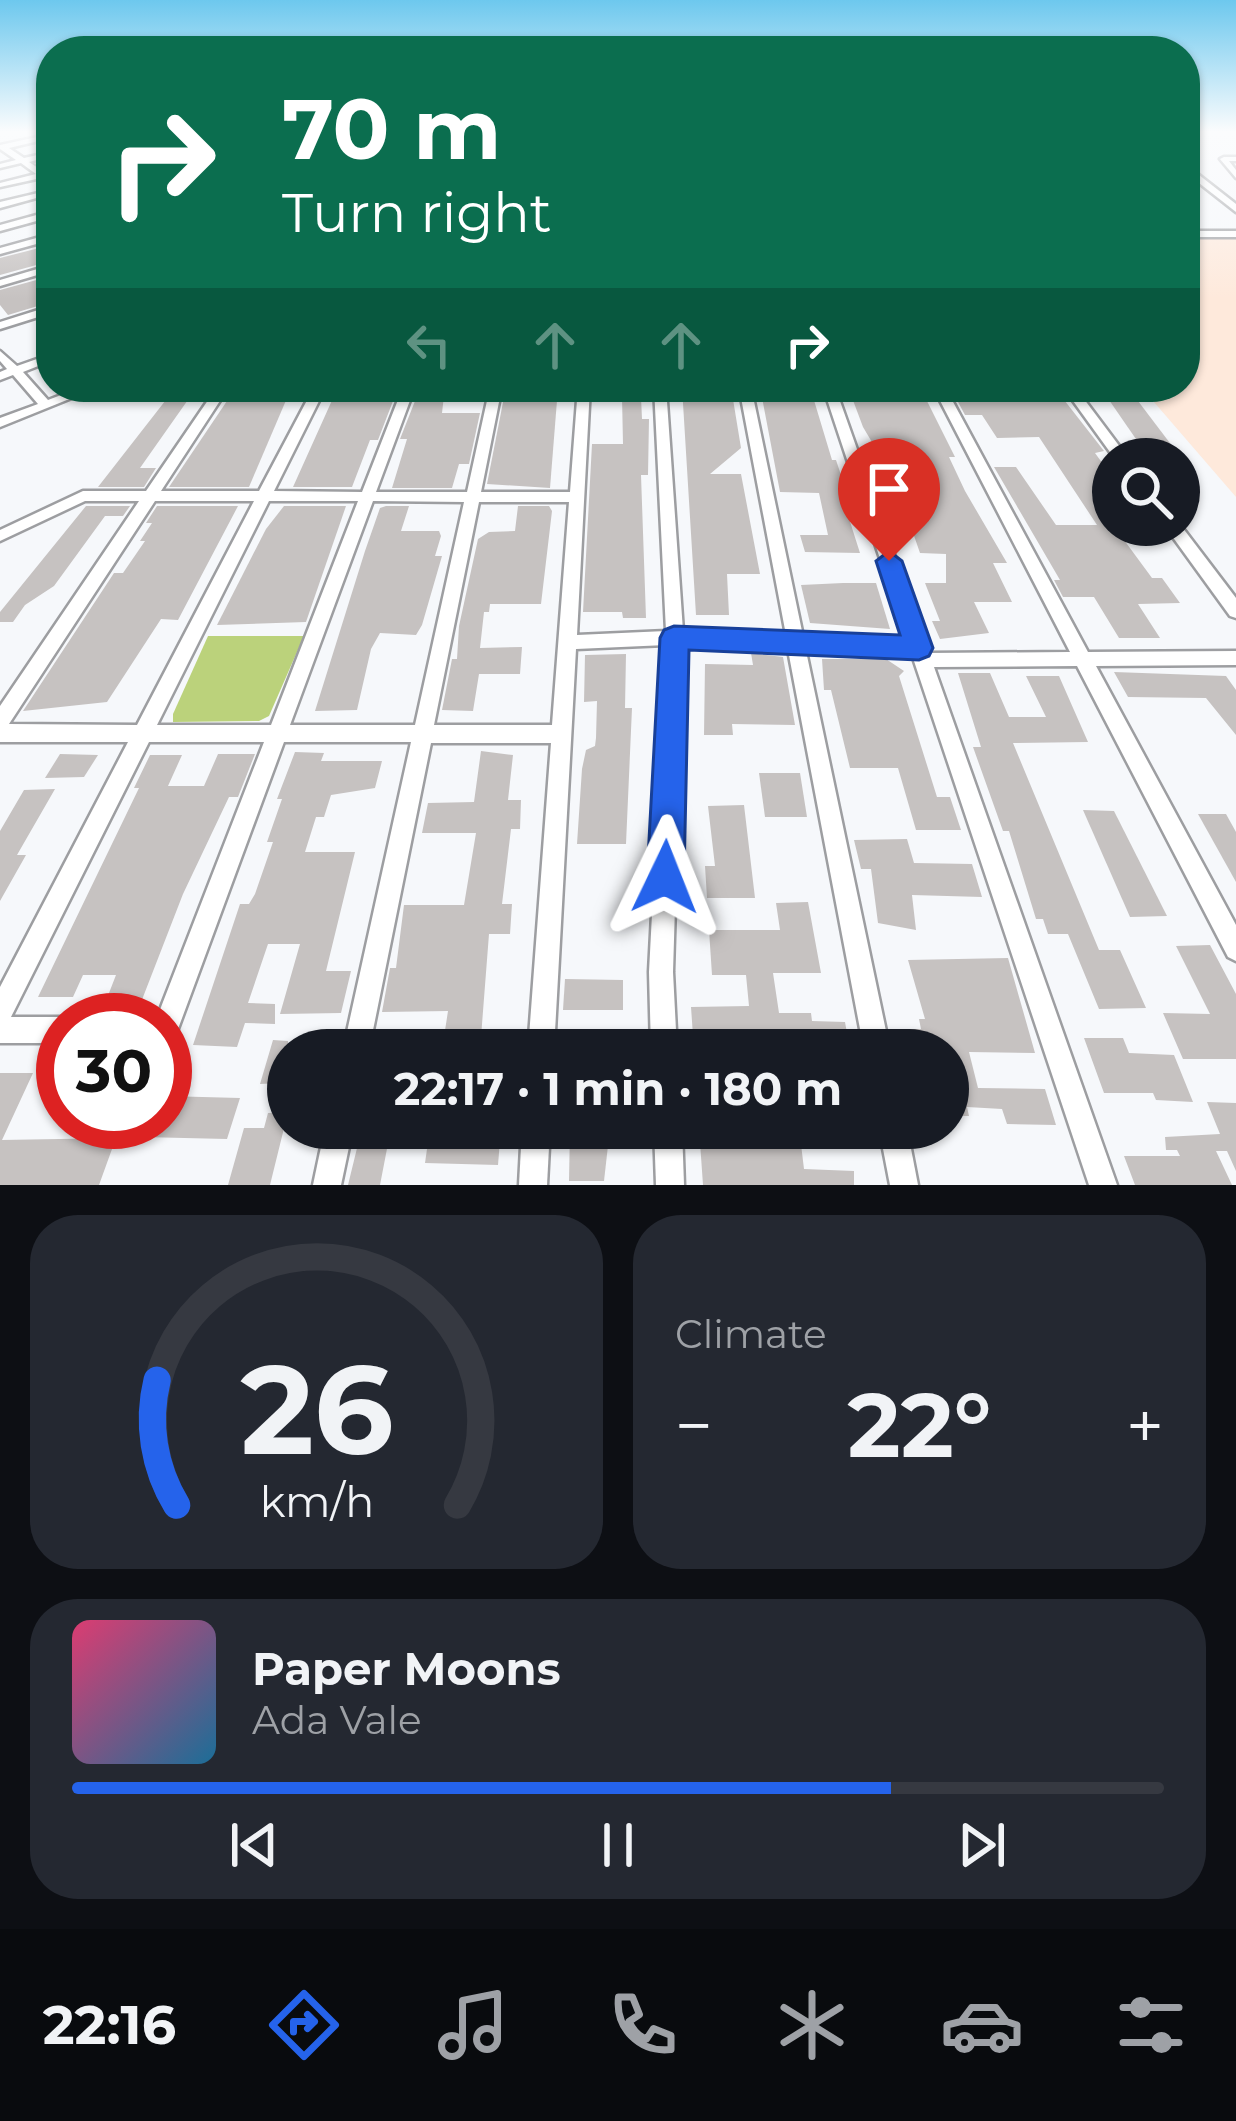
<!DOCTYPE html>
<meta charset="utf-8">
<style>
body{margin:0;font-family:Montserrat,sans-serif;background:#242831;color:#f1f3f6;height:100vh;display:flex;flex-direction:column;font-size:45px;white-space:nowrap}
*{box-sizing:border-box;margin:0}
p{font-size:39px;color:#9ea1a6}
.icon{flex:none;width:66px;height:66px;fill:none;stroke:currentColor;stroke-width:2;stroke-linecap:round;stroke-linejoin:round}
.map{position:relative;height:1185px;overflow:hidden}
.panel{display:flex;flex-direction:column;gap:30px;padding:30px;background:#0d0f14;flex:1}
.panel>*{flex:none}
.banner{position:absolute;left:36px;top:36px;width:1164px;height:366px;border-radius:48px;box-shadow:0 3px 9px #0004;background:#0b6e4f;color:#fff;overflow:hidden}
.controls{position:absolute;left:1092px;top:438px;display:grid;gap:24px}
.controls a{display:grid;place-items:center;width:108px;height:108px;border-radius:50%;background:#171b24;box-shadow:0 3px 9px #0004;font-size:60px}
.speed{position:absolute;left:36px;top:993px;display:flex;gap:24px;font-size:60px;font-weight:700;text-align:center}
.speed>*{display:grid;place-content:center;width:156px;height:156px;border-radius:50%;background:#171b24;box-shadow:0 3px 9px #0004;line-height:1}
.speed .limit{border:18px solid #d22;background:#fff;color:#111}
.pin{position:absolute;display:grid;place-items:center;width:102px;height:102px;color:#fff;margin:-123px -51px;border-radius:50% 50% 50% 0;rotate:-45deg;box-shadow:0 0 12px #0007}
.pin .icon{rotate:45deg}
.me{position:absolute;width:132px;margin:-66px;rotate:2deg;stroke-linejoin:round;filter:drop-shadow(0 0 9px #0008)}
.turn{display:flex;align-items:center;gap:42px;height:252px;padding:0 48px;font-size:54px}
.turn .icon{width:156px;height:156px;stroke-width:2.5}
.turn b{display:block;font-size:84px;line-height:102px}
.lanes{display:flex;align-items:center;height:114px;padding:0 48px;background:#0003;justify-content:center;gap:60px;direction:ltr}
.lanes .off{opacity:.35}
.big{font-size:90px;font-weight:700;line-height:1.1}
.panel .widget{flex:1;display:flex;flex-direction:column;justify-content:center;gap:18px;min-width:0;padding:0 42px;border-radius:48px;background:#242831}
.panel .dial{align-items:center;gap:0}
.dial svg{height:312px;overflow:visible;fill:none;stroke:#363941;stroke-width:7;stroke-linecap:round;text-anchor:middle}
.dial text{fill:#f1f3f6;stroke:none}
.song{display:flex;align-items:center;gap:36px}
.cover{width:144px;height:144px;border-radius:18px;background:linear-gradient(135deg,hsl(340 70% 55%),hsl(200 70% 35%))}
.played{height:12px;border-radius:6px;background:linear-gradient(90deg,#2563eb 75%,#363941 75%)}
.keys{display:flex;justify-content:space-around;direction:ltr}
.heat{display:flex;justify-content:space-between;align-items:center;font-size:66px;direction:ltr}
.panel .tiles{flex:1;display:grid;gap:30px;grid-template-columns:1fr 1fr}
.widget:last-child{grid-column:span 2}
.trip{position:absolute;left:267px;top:1029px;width:702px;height:120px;border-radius:60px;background:#171b24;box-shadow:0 3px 9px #0004;font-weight:700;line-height:120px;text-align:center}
.tab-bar{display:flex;height:192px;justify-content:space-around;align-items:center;background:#090b0e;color:#9ea1a6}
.tab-bar .icon{width:84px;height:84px}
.tab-bar .current{color:#2563eb}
.tab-bar b{font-size:54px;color:#f1f3f6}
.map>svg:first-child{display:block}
.education{fill:#fee9db}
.green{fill:#bbd27b}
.building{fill:#c6c2c1}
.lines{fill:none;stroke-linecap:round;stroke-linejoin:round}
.minor-casing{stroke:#9d9ea1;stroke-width:5}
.tertiary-casing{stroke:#9d9ea1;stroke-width:5}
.minor{fill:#fff;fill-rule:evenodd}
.tertiary{fill:#fff;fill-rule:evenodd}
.route{fill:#2563eb;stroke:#184099;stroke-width:3}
</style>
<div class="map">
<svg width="1236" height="1185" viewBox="0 0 1236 1185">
<rect width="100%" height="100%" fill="#f6f8fb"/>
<polygon class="education" points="1185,236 1236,236 1236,497 1141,387 1185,387"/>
<polygon class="green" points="208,636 304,636 269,716 259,721 173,722 173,714"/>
<g class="building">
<polygon points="51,245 51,261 0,275 0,258"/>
<polygon points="51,276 51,282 36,287 51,302 8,315 0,305 0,290"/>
<polygon points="176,387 197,387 140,468 156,468 144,487 98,487"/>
<polygon points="338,387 389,387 383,401 393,401 378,440 370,440 352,487 293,487"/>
<polygon points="426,387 445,387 442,413 480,413 469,464 459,464 452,488 392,488 407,439 400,439 415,401"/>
<polygon points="506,387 558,388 550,488 487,484"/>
<polygon points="682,387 731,387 741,448 710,474 741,474 760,574 727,574 729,615 696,615"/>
<polygon points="760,387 810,387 832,460 836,460 843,481 839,487 860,553 805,552 800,535 828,535 819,493 780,492"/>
<polygon points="848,387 920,387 955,457 949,457 965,491 1007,563 993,563 1012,602 974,602 989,633 940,639 932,621 940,621 925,583 946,583 946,554 920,553 895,481 863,427"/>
<polygon points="950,387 1054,387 1104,451 1095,453 1113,478 1113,525 1152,578 1162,578 1180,603 1138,604 1160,638 1119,638 1094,597 1063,597 1054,580 1060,580 994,467 1016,467 1056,525 1097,525 1039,437 997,438 982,415 965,415"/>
<polygon points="290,391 249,487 169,487 233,392"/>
<polygon points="622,397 641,397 642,419 649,419 648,475 641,475 646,618 623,618 622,612 583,612 592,444 623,444"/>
<polygon points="1107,397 1135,397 1182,459 1149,458"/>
<polygon points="86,506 130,506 123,516 105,516 54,586 25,605 13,622 0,622 0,612"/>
<polygon points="157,506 238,506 178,620 161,619 107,702 23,711 114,573 123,573 145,541 140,541 152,523 146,523"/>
<polygon points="284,506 346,506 306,622 217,625 266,529"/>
<polygon points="386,506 409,506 401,531 439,531 441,536 435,556 442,556 422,625 416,635 380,633 371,649 357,710 315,711 365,551 380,508"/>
<polygon points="518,506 549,506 552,511 541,604 490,604 489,612 484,612 480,648 522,647 520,674 479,674 473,711 442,710 452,659 457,659 459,626 478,539 489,532 515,531"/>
<polygon points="843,583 876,583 890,629 810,623 801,585"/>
<polygon points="751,653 783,657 795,725 732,724 733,735 704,735 705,664 753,665"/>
<polygon points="626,654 625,708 632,708 626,844 577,844 582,769 586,750 595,746 596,738 597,701 584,702 585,655"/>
<polygon points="822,659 886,659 904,671 899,676 937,797 950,797 961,830 916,830 898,768 850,768 831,690 824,690"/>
<polygon points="1114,672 1226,676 1236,690 1236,735 1206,698 1128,697"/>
<polygon points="958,673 990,673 1009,717 1046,717 1026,676 1059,676 1088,742 1013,743 1099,950 1120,950 1146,1008 1099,1009 1068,934 1048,934 1043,919 1036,919 1009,831 1003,831 973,747 981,747"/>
<polygon points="481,751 513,755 508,800 521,800 520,829 511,829 502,904 512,904 510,934 489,934 480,1050 442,1050 448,1011 382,1012 390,968 396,968 404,905 464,905 476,833 422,833 428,803 474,802"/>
<polygon points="295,752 324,753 321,761 382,761 375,788 331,795 324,817 316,817 305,852 355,852 326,971 351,971 341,1013 280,1014 300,944 268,944 248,1003 275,1004 275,1024 245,1023 237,1047 193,1045 240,904 249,904 255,894 273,842 267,842 282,799 277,799"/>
<polygon points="60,754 98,755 84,777 45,778"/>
<polygon points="218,754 255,754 238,797 229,797 183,894 138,1010 102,1011 116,975 83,975 73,997 38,997 139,788 134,788 150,755 182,755 168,786 204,786"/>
<polygon points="759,773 800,773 807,817 765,817"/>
<polygon points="55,789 17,855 26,855 0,901 0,831 24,790"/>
<polygon points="744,805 755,898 707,898 705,866 715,866 708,806"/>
<polygon points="1083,810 1114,811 1167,916 1130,917"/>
<polygon points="1198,814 1226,814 1236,832 1236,882"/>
<polygon points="907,839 914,863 972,864 982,897 912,895 916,930 878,923 871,869 861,869 854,840"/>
<polygon points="808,902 821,973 773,973 779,1013 811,1013 812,1021 845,1022 850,1050 694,1050 691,1007 749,1006 746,975 712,975 709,930 780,930 776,903"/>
<polygon points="1210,945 1236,994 1236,1059 1183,1059 1163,1013 1210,1014 1176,946"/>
<polygon points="1008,958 1035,1053 969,1052 978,1088 1045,1089 1056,1125 1007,1124 1002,1109 967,1107 969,1116 948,1116 948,1050 908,1050 904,1029 921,1029 919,1019 925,1019 908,960"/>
<polygon points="565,979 623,980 623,1010 563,1010"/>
<polygon points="1084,1038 1123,1038 1129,1053 1174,1055 1193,1102 1156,1100 1153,1093 1104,1093"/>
<polygon points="273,1040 288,1041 288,1075 283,1075 280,1083 260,1084"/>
<polygon points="0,1073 33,1073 2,1140 116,1138 99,1185 0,1185"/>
<polygon points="165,1096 240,1098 227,1139 142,1137 148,1122 165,1122"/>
<polygon points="1207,1102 1236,1103 1236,1171 1227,1151 1216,1151 1232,1185 1135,1185 1124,1156 1180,1156 1177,1150 1166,1150 1165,1137 1220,1134"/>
<polygon points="288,1112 270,1185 228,1185 244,1128 264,1128 268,1113"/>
<polygon points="367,1128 391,1128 380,1185 348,1185 358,1144 364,1144"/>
<polygon points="430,1128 501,1128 498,1165 425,1163"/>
<polygon points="570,1128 610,1128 604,1181 569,1181"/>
<polygon points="699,1128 799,1128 804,1169 854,1171 854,1185 703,1185"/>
</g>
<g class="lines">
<g class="minor-casing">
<g id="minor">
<polygon points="51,134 51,138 9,148 24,158 51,152 51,156 29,162 44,172 49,172 51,183 41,178 0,187 0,183 36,174 21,163 0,168 0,164 16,160 0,149 0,145"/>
<polygon points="1224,157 1236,157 1236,161 1229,161 1236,170 1236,178 1220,159"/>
<polygon points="51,190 51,194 0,208 0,202"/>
<polygon points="51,211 51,217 0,231 0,225"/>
<rect x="1185" y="231" width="51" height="6"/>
<polygon points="51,234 51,240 0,254 0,248"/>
<polygon points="51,265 51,271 0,286 0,280"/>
<polygon points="51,306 51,313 0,329 0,322"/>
<polygon points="0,351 17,366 51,354 51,361 23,372 48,400 82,387 99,387 0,427 0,418 38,404 13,375 0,380 0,372 7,369 0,361"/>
<path d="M217 387H229L161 491H259L314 387H326L274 491 362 492 403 387H415L376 492H467L490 387H502L481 492H570L578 387H590L577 635 666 631 654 387H666L683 631 786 635 739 387H751L803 636 907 640 823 387H835L929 653 1070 652 933 387H945L1088 652 1236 651V665L1096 666 1236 925V961L1228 957 1077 666 934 667 1117 1185H1089L912 655 806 651 890 1050H864L788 650 683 645 673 972 677 1050H651L649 972 666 645 576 649 554 1050H528L551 743H431L369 1050H343L411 742H284L178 1029 174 1038 165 1042V1020H156L264 742H149L11 1017H63L70 1020H63V1043H0V987L128 742H0V706L139 501H85L0 541V530L83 491H146ZM155 501H254L137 725 9 724ZM269 501H358L271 725H157ZM373 501 464 502 415 725H290ZM479 502H569L552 725H434Z"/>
<polygon points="1063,387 1075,387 1129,459 1115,459"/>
<polygon points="1179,523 1236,598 1236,618 1230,616 1164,525"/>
<polygon points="325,1128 353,1128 341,1185 313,1185"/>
<polygon points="522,1128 550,1128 547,1185 519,1185"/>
<polygon points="654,1128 682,1128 684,1185 656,1185"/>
<polygon points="879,1128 907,1128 918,1185 890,1185"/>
</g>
</g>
<g class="tertiary-casing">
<polygon id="tertiary" points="1185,164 1236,204 1236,212 1185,172"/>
</g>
<use href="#minor" class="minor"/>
<use href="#tertiary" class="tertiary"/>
</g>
<linearGradient id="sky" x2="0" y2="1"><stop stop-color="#6dc8ee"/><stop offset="0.44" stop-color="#fbfcfd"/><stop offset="1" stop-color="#fbfcfd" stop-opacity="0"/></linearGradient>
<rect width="1236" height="299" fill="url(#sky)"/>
<polygon class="route" points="889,551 902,561 933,648 929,656 919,660 689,650 684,877 678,890 665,895 652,890 647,877 660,638 664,630 674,626 900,635 876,561"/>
</svg>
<div class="controls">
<a><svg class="icon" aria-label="search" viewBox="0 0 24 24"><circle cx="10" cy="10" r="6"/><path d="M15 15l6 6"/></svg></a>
</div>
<div class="speed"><div class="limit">30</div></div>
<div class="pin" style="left:889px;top:561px;background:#d93025"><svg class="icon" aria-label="arrive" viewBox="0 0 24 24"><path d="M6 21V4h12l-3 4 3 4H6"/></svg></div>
<svg class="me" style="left:665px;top:877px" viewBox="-20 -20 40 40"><path d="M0-17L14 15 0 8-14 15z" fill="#2563eb" stroke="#fff" stroke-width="4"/></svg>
<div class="trip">22:17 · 1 min · 180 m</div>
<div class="banner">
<div class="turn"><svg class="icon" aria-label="right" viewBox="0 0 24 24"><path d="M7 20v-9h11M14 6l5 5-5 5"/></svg><div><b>70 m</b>Turn right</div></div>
<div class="lanes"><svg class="icon off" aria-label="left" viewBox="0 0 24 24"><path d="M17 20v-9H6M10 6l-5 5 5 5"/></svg><svg class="icon off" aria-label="ahead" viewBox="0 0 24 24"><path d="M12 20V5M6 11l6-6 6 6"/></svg><svg class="icon off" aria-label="ahead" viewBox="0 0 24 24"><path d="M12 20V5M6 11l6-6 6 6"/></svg><svg class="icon" aria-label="right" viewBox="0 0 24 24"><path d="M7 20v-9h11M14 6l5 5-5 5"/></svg></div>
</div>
</div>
<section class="panel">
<div class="tiles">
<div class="widget dial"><svg viewBox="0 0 100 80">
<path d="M14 69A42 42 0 1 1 86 69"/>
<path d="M14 69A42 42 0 0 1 9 37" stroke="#2563eb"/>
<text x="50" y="56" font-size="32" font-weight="700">26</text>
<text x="50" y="72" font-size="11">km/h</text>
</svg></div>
<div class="widget"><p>Climate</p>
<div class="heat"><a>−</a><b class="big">22°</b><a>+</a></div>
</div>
<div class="widget">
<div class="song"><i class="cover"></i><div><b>Paper Moons</b><p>Ada Vale</p></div></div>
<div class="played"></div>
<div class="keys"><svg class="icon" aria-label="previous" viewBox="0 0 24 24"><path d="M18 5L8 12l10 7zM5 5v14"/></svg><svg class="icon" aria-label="pause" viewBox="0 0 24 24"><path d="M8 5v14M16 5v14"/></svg><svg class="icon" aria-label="next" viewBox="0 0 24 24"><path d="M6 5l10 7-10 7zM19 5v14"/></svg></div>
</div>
</div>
</section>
<nav class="tab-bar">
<b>22:16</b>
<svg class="icon current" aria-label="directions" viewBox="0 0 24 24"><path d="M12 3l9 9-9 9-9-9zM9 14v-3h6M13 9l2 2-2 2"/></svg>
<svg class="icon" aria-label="music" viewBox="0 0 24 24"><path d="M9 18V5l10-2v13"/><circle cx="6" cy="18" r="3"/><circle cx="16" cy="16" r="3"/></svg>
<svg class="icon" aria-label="phone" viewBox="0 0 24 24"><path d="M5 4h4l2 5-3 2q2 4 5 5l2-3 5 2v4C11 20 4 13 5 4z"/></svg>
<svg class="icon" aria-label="climate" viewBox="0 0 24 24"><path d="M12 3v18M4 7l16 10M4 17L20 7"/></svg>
<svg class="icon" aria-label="car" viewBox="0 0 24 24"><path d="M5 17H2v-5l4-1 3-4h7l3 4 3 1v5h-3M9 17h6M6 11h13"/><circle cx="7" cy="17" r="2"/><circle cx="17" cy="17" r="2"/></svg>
<svg class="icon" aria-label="filters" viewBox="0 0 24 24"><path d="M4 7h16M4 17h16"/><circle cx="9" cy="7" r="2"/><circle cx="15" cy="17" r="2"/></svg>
</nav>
